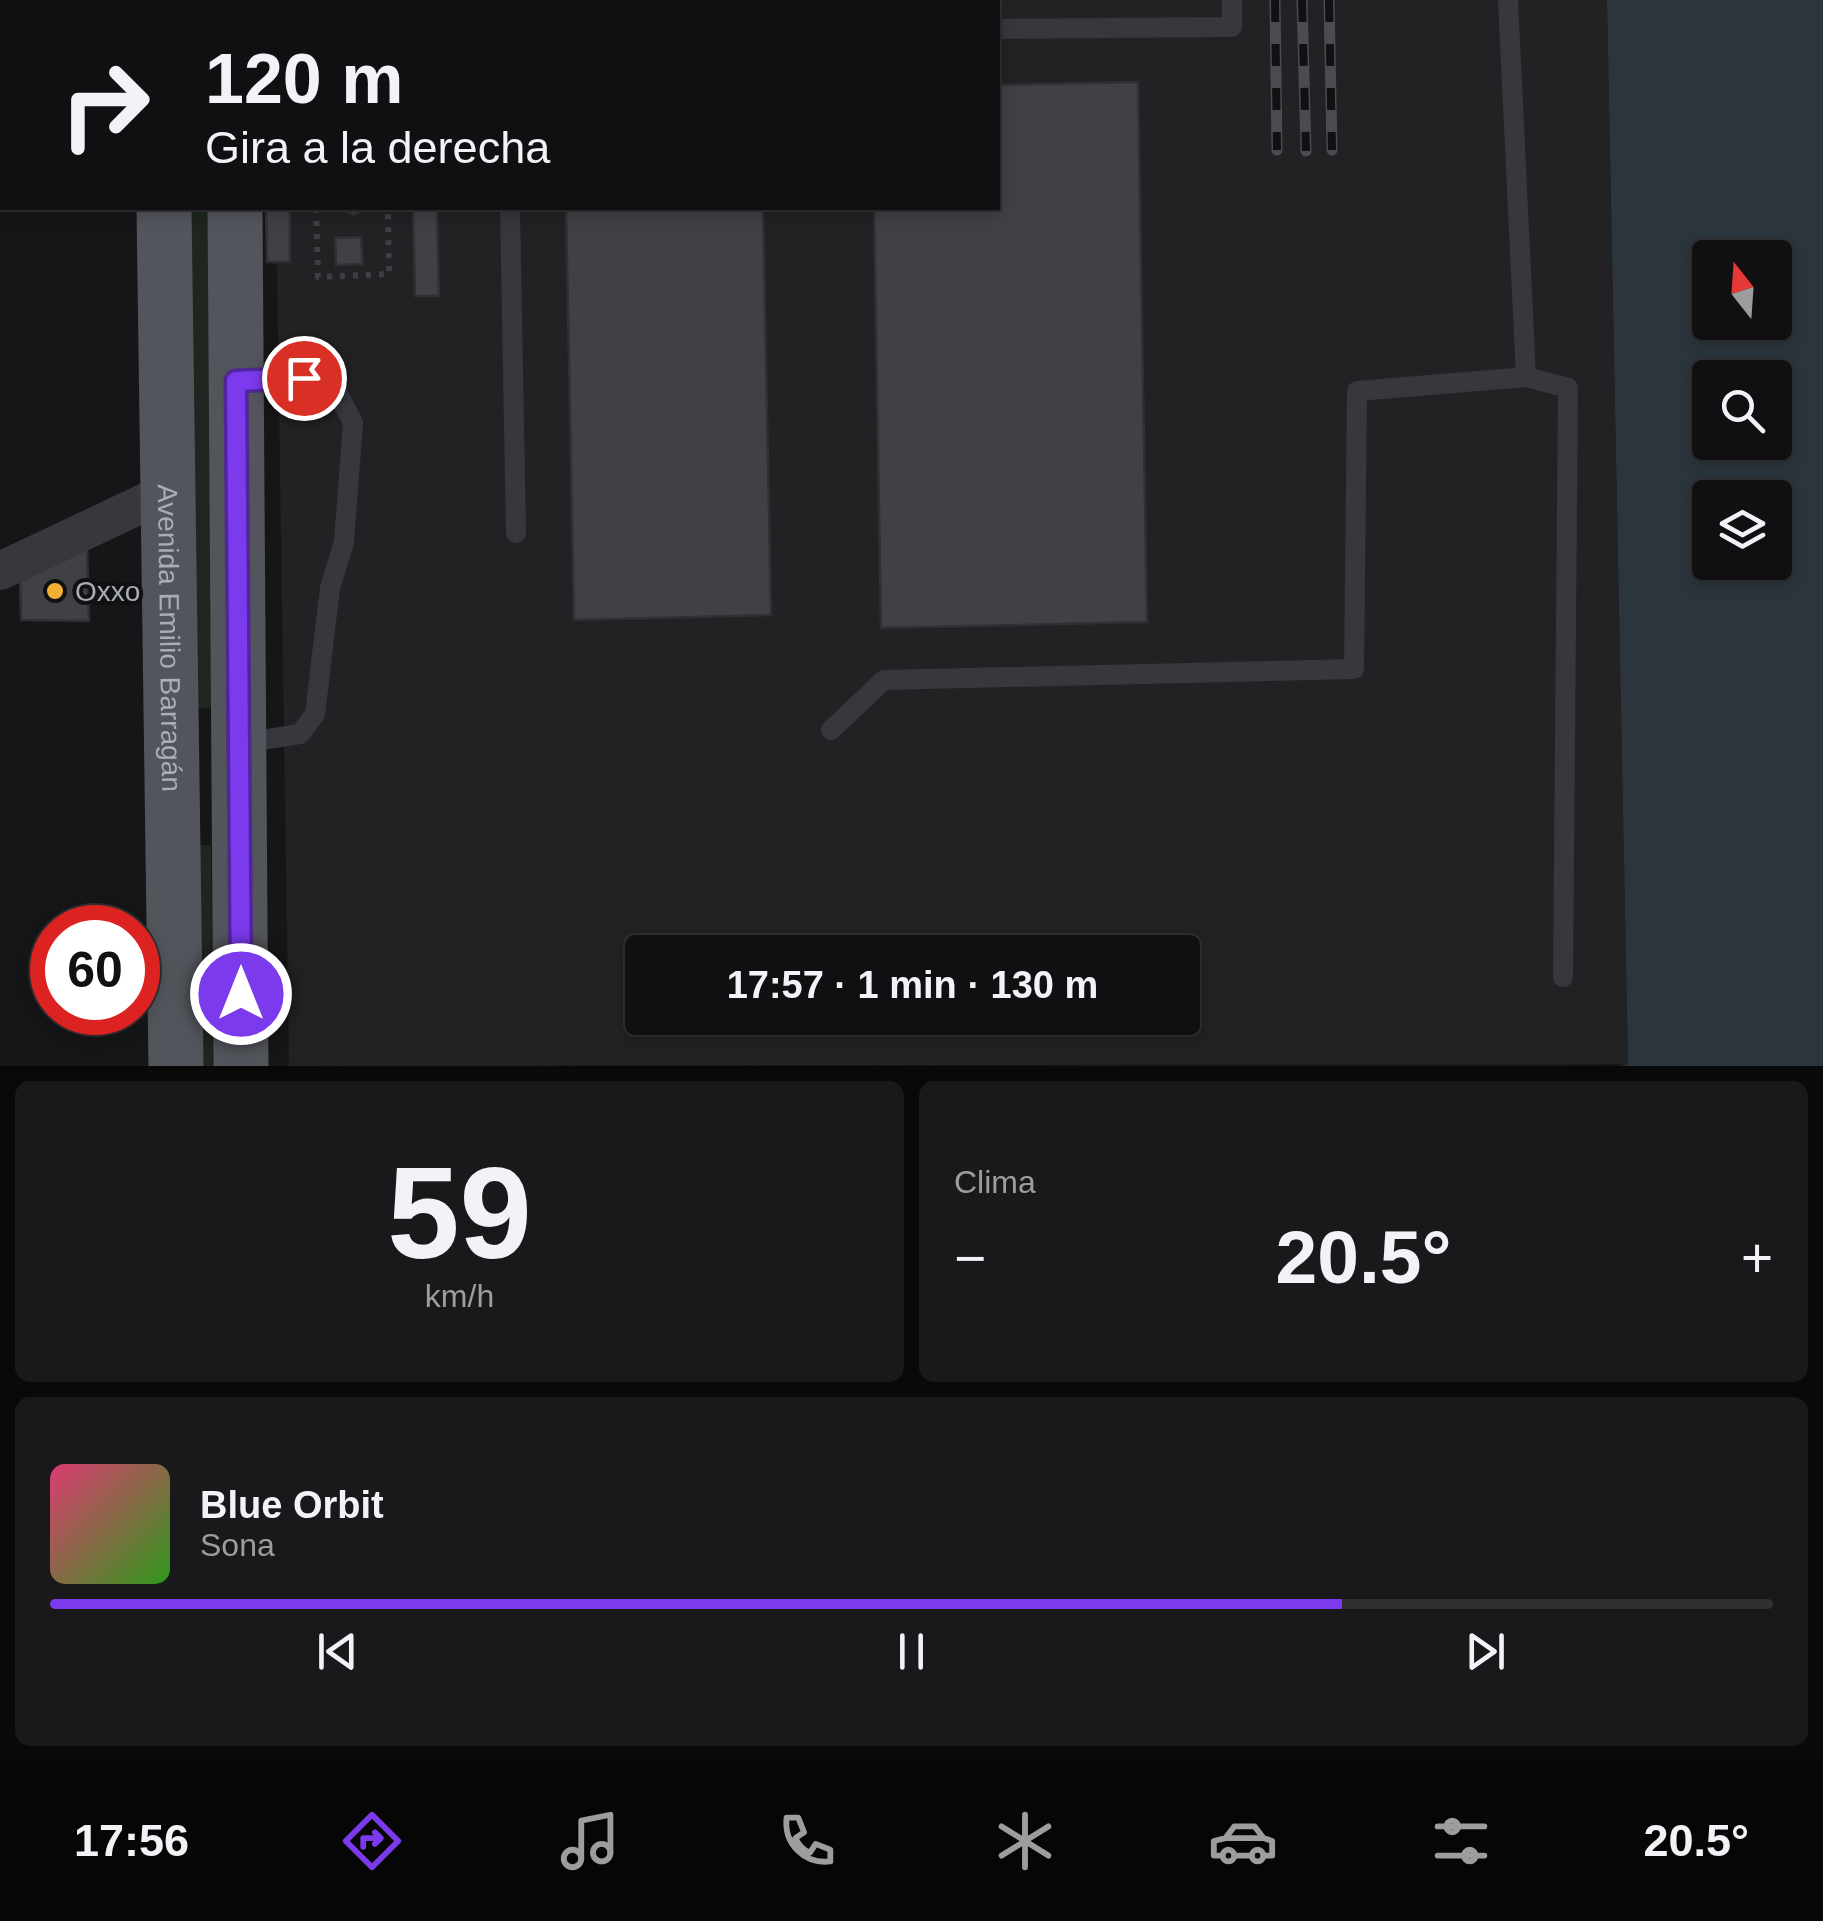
<!DOCTYPE html>
<html lang="es">
<meta charset="utf-8">
<style>
body{margin:0;font-family:Helvetica,sans-serif;background:#19191b;color:#f1f3f6;height:100vh;display:flex;flex-direction:column;font-size:38px;white-space:nowrap}
*{box-sizing:border-box;margin:0}
p{font-size:32px;color:#9c9d9f}
.icon{flex:none;width:55px;height:55px;fill:none;stroke:currentColor;stroke-width:2;stroke-linecap:round;stroke-linejoin:round}
.map{position:relative;height:1066px;overflow:hidden}
.sheet{display:flex;flex-direction:column;gap:15px;padding:15px;background:#09090a;flex:1}
.sheet>*{flex:none}
.hud{position:absolute;left:0px;top:0px;width:1000px;height:210px;box-shadow:0 5px 15px #0003,0 0 0 2px #303032;background:#101012;color:#f1f3f6;overflow:hidden}
.needle{width:65px;rotate:343deg}
.buttons{position:absolute;left:1692px;top:240px;display:grid;gap:20px}
.buttons a{display:grid;place-items:center;width:100px;height:100px;border-radius:10px;background:#101012;box-shadow:0 5px 15px #0003,0 0 0 2px #303032;font-size:50px}
.speed{position:absolute;left:30px;top:905px;display:flex;gap:20px;font-size:50px;font-weight:700;text-align:center}
.speed>*{display:grid;place-content:center;width:130px;height:130px;border-radius:50%;background:#101012;box-shadow:0 5px 15px #0003,0 0 0 2px #303032;line-height:1}
.speed .limit{border:15px solid #d22;background:#fff;color:#111}
.pin{position:absolute;display:grid;place-items:center;width:85px;height:85px;color:#fff;margin:-42px;border:5px solid #fff;border-radius:50%;box-shadow:0 2px 10px #0007}
.me{position:absolute;width:110px;margin:-55px;rotate:0deg;stroke-linejoin:round;filter:drop-shadow(0 0 8px #0008)}
.turn{display:flex;align-items:center;gap:35px;height:210px;padding:0 40px;font-size:45px}
.turn .icon{width:130px;height:130px;stroke-width:2.5}
.turn b{display:block;font-size:70px;line-height:85px}
.big{font-size:75px;font-weight:700;line-height:1.1}
.sheet .widget{flex:1;display:flex;flex-direction:column;justify-content:center;gap:15px;min-width:0;padding:0 35px;border-radius:15px;background:#19191b}
.sheet .dial{align-items:center;gap:0}
.dial b{font-size:130px;line-height:1}
.song{display:flex;align-items:center;gap:30px}
.cover{width:120px;height:120px;border-radius:15px;background:linear-gradient(135deg,hsl(340 70% 55%),hsl(110 70% 35%))}
.played{height:10px;border-radius:5px;background:linear-gradient(90deg,#7c3aed 75%,#303032 75%)}
.keys{display:flex;justify-content:space-around;direction:ltr}
.heat{display:flex;justify-content:space-between;align-items:center;font-size:55px;direction:ltr}
.sheet .tiles{flex:1;display:grid;gap:15px;grid-template-columns:1fr 1fr}
.widget:last-child{grid-column:span 2}
.trip{position:absolute;left:625px;top:935px;width:575px;height:100px;border-radius:10px;background:#101012;box-shadow:0 5px 15px #0003,0 0 0 2px #303032;font-weight:700;line-height:100px;text-align:center}
.tabs{display:flex;height:160px;justify-content:space-around;align-items:center;background:#060607;color:#9c9d9f}
.tabs .icon{width:70px;height:70px}
.tabs .current{color:#7c3aed}
.tabs b{font-size:45px;color:#f1f3f6}
.map>svg:first-child{display:block}
.built{fill:#222225;fill-rule:evenodd}
.green{fill:#1e261f}
.water{fill:#2c353c;fill-rule:evenodd}
.building{fill:#404145;stroke:#303034;stroke-width:2.5}
.lines{fill:none;stroke-linecap:round;stroke-linejoin:round}
.path{stroke:#3d3f44;stroke-width:6;stroke-dasharray:5 8;stroke-linecap:butt}
.service{stroke:#37383d;stroke-width:20}
.minor{stroke:#37383d;stroke-width:38}
.primary{stroke:#53555c;stroke-width:55}
.rail-casing{stroke:#4a4c52;stroke-width:11}
.rail{stroke:#111113;stroke-width:8;stroke-dasharray:22;stroke-linecap:butt}
.route-casing{stroke:#51269a;stroke-width:25}
.route{stroke:#7c3aed;stroke-width:18}
.poi-dot{fill:#f2b134;stroke:#111113;stroke-width:4}
.labels{text-anchor:middle;stroke-width:8;stroke-linejoin:round;paint-order:stroke}
.poi-label{font-size:28px;fill:#a8adb8;stroke:#111113;text-anchor:start}
.street-label{font-size:28px;fill:#a8adb8;stroke:#111113}
</style>
<div class="map">
<svg width="1823" height="1066" viewBox="0 0 1823 1066">
<rect width="100%" height="100%" fill="#161618"/>
<path class="built" d="M273 0H1607L1628 1064 289 1066 276 208H998V2ZM642 952H1182V1018H642Z"/>
<g class="green">
<polygon points="184,208 208,208 212,708 189,709"/>
<polygon points="186,845 211,845 213,1066 189,1066"/>
</g>
<path class="water" d="M1607 0H1823V1066H1619L1628 1064ZM1710 258H1775V322H1710ZM1710 378H1775V442H1710ZM1710 498H1775V562H1710Z"/>
<g class="building">
<rect x="265" y="0" width="148" height="2"/>
<polygon points="1138,82 1147,622 881,628 874,208 998,208 998,85"/>
<polygon points="266,208 290,208 290,262 267,262"/>
<polygon points="337,208 368,208 354,215"/>
<polygon points="413,208 437,208 439,296 415,296"/>
<polygon points="566,208 763,208 771,615 574,620"/>
<polygon points="361,237 363,264 336,265 335,238"/>
<polygon points="87,545 89,621 21,620 20,579"/>
</g>
<g class="lines">
<polyline class="path" points="316,208 318,277 389,274 388,208"/>
<g class="service">
<polyline points="505,0 506,2"/>
<polyline points="1508,0 1526,377 1568,388 1563,977"/>
<polyline points="998,29 1232,27 1232,0"/>
<polyline points="510,208 516,533"/>
<polyline points="239,381 330,378 353,423 344,542 330,588 315,714 300,734 242,743"/>
<polyline points="831,730 884,680 1354,669 1357,391 1526,377"/>
</g>
<g class="minor">
<polyline points="0,104 2,103"/>
<polyline points="0,571 169,491"/>
</g>
<g class="primary">
<polyline points="161,0 161,2"/>
<polyline points="232,0 232,2"/>
<path id="s1" d="M164 208 176 1066"/>
<polyline points="235,208 241,1066"/>
</g>
<g class="rail-casing">
<g id="rail">
<polyline points="1275,0 1277,150"/>
<polyline points="1302,0 1306,151"/>
<polyline points="1329,0 1332,150"/>
</g>
</g>
<use href="#rail" class="rail"/>
</g>
<g class="lines">
<g class="route-casing">
<polyline id="route" points="241,994 236,381 304,378"/>
</g>
<use href="#route" class="route"/>
</g>
<circle class="poi-dot" cx="55" cy="591" r="10"/>
<g class="labels">
<g class="poi-label">
<text x="75" y="601">Oxxo</text>
</g>
<g class="street-label">
<text dy="10" stroke="none"><textPath href="#s1" startOffset="430">Avenida Emilio Barragán</textPath></text>
</g>
</g>
</svg>
<div class="buttons">
<a><svg class="needle" viewBox="-14 -14 28 28"><path d="M0-13l5 13h-10z" fill="#e53935"/><path d="M0 13l5-13h-10z" fill="#9c9d9f"/></svg></a>
<a><svg class="icon" aria-label="search" viewBox="0 0 24 24"><circle cx="10" cy="10" r="6"/><path d="M15 15l6 6"/></svg></a>
<a><svg class="icon" aria-label="layers" viewBox="0 0 24 24"><path d="M12 4l9 5-9 5-9-5zM3 14l9 5 9-5"/></svg></a>
</div>
<div class="speed"><div class="limit">60</div></div>
<div class="pin" style="left:304px;top:378px;background:#d93025"><svg class="icon" aria-label="arrive" viewBox="0 0 24 24"><path d="M6 21V4h12l-3 4 3 4H6"/></svg></div>
<svg class="me" style="left:241px;top:994px" viewBox="-20 -20 40 40"><circle r="17" fill="#7c3aed" stroke="#fff" stroke-width="3"/><path d="M0-11L8 9 0 5-8 9z" fill="#fff"/></svg>
<div class="trip">17:57 · 1 min · 130 m</div>
<div class="hud">
<div class="turn"><svg class="icon" aria-label="right" viewBox="0 0 24 24"><path d="M7 20v-9h11M14 6l5 5-5 5"/></svg><div><b>120 m</b>Gira a la derecha</div></div>
</div>
</div>
<section class="sheet">
<div class="tiles">
<div class="widget dial"><b>59</b><p>km/h</p></div>
<div class="widget"><p>Clima</p>
<div class="heat"><a>−</a><b class="big">20.5°</b><a>+</a></div>
</div>
<div class="widget">
<div class="song"><i class="cover"></i><div><b>Blue Orbit</b><p>Sona</p></div></div>
<div class="played"></div>
<div class="keys"><svg class="icon" aria-label="previous" viewBox="0 0 24 24"><path d="M18 5L8 12l10 7zM5 5v14"/></svg><svg class="icon" aria-label="pause" viewBox="0 0 24 24"><path d="M8 5v14M16 5v14"/></svg><svg class="icon" aria-label="next" viewBox="0 0 24 24"><path d="M6 5l10 7-10 7zM19 5v14"/></svg></div>
</div>
</div>
</section>
<nav class="tabs">
<b>17:56</b>
<svg class="icon current" aria-label="directions" viewBox="0 0 24 24"><path d="M12 3l9 9-9 9-9-9zM9 14v-3h6M13 9l2 2-2 2"/></svg>
<svg class="icon" aria-label="music" viewBox="0 0 24 24"><path d="M9 18V5l10-2v13"/><circle cx="6" cy="18" r="3"/><circle cx="16" cy="16" r="3"/></svg>
<svg class="icon" aria-label="phone" viewBox="0 0 24 24"><path d="M5 4h4l2 5-3 2q2 4 5 5l2-3 5 2v4C11 20 4 13 5 4z"/></svg>
<svg class="icon" aria-label="climate" viewBox="0 0 24 24"><path d="M12 3v18M4 7l16 10M4 17L20 7"/></svg>
<svg class="icon" aria-label="car" viewBox="0 0 24 24"><path d="M5 17H2v-5l4-1 3-4h7l3 4 3 1v5h-3M9 17h6M6 11h13"/><circle cx="7" cy="17" r="2"/><circle cx="17" cy="17" r="2"/></svg>
<svg class="icon" aria-label="filters" viewBox="0 0 24 24"><path d="M4 7h16M4 17h16"/><circle cx="9" cy="7" r="2"/><circle cx="15" cy="17" r="2"/></svg>
<b>20.5°</b>
</nav>
